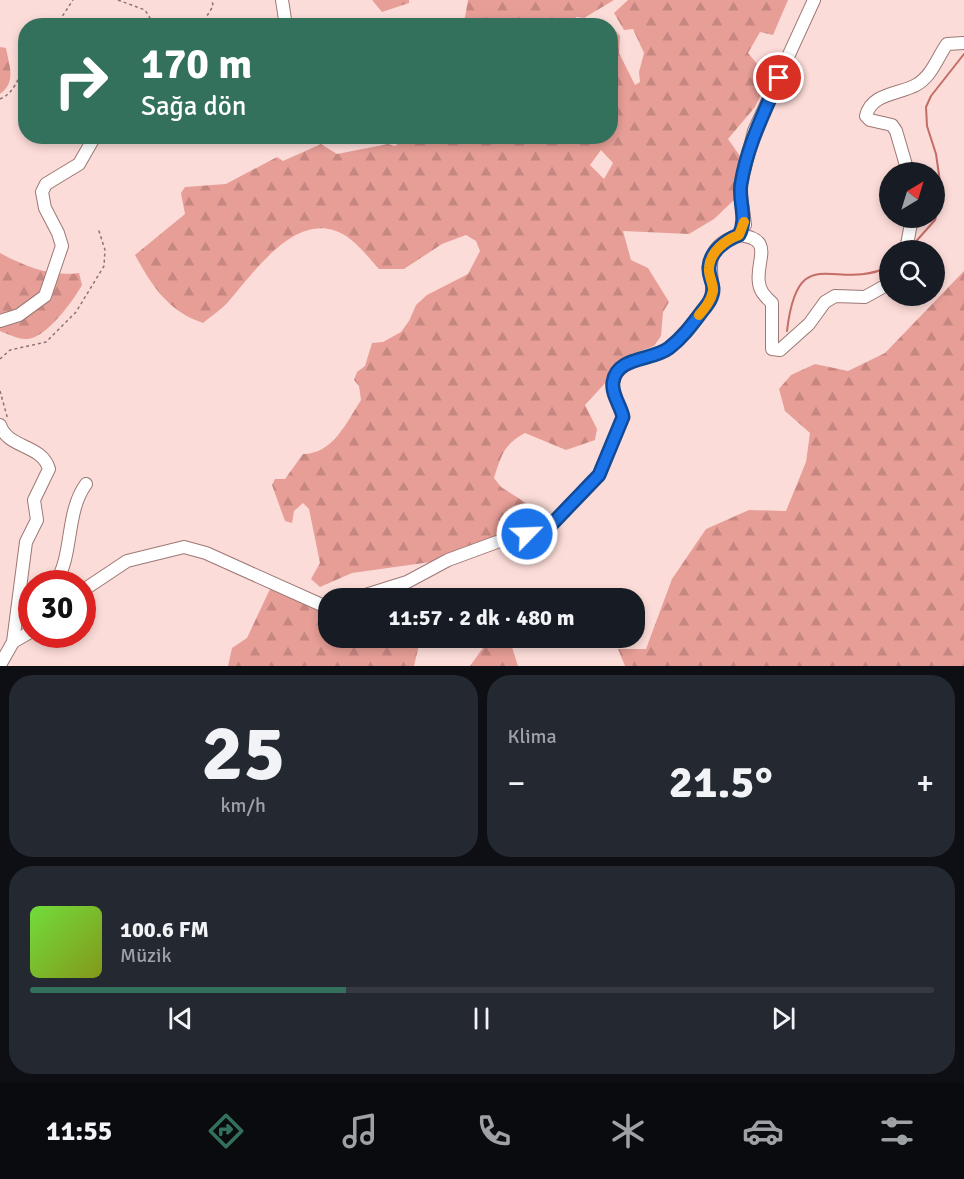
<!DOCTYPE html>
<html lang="tr">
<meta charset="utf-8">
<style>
body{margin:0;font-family:Signika,sans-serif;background:#242831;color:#f1f3f6;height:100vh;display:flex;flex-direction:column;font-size:22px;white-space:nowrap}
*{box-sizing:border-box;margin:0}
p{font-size:20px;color:#9ea1a6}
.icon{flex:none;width:33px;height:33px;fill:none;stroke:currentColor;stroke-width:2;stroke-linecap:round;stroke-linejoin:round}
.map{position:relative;height:666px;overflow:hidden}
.panel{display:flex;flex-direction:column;gap:9px;padding:9px;background:#0d0f14;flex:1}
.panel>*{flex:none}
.top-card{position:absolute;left:18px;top:18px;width:600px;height:126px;border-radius:24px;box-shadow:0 3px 9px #0003;background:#33715d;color:#fff;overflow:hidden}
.needle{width:39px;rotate:38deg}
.tools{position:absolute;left:879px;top:162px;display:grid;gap:12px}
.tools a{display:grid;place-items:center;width:66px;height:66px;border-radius:50%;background:#171b24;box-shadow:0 3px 9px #0003;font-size:30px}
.speed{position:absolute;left:18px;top:570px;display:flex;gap:12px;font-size:30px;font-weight:700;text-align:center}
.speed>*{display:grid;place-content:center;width:78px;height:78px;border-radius:50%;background:#171b24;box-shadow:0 3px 9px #0003;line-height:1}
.speed .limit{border:9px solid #d22;background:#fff;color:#111}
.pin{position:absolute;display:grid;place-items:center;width:51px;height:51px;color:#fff;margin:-26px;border:3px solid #fff;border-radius:50%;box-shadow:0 2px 6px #0007}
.me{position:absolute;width:66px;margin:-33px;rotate:66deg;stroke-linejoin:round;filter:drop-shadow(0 0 4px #0008)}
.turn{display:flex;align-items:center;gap:21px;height:126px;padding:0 24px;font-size:27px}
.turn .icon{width:78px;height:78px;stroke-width:2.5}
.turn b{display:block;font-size:42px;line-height:51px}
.big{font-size:45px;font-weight:800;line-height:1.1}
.panel .card{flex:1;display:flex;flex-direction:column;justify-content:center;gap:9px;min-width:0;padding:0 21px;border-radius:24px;background:#242831}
.panel .dial{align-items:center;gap:0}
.dial b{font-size:78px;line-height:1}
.song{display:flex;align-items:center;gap:18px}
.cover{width:72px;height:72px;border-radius:9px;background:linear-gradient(135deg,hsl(100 70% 55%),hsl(70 70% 35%))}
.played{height:6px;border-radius:3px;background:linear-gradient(90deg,#33715d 35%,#363941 35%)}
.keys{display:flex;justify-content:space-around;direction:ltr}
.heat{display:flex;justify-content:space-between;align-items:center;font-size:33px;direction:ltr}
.panel .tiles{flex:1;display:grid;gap:9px;grid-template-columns:1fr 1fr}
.card:last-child{grid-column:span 2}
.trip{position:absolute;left:318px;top:588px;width:327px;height:60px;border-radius:24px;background:#171b24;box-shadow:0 3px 9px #0003;font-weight:800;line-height:60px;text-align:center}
.dock{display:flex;height:96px;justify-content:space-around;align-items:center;background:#090b0e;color:#9ea1a6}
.dock .icon{width:42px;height:42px}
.dock .active{color:#33715d}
.dock b{font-size:27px;color:#f1f3f6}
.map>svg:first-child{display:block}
.forest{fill:url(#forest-firs);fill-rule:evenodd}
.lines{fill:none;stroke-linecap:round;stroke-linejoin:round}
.stream{stroke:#c46c66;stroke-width:2}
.minor-casing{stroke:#9c7875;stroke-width:14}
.path{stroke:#8a7371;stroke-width:1.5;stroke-dasharray:3 3;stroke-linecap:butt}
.minor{stroke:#fff;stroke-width:12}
.route-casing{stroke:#114b97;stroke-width:15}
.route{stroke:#1a73e8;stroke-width:10}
.slow{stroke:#f59e0b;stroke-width:10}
</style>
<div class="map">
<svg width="964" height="666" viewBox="0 0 964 666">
<defs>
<pattern id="forest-firs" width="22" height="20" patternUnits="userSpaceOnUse" patternTransform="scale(1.5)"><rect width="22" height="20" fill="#e79e97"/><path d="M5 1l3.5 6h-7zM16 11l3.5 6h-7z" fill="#c68781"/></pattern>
</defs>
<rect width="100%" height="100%" fill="#fcdcd8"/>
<g class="forest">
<polygon points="372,0 409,0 409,3 382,12"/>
<polygon points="468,0 614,0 584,18 576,17 572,25 459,25 465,17"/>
<path d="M628 0H788L773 35 760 32 748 53 769 78 755 107 728 139 742 159 735 199 714 219 689 234 623 231 631 260 648 268 669 302 663 312 661 336 654 346 632 354 585 405 597 429 595 440 566 450 525 433C504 444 501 456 494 478L501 487 540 512 542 520 535 528 438 561 352 573 320 587 311 579 320 563 309 509 303 503 294 511 292 523 285 521 272 485 275 479H285L303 454C333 454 346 423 361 400L359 386 354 380 357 372 365 366 372 343 383 342 401 332 409 321 416 305 427 295 468 274 480 251 476 241 466 235 442 244 404 269H379C366 255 352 235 333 230 290 218 252 275 228 302 221 310 211 316 203 323 168 311 152 286 135 255L185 214 181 193 185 187 226 184 277 157 283 161 321 144 337 154 388 144 395 146 406 137 610 136V26L608 25 610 24 620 36 619 53 635 85 640 82 639 72 644 53 633 29 624 30 614 13ZM601 150 613 163 604 179 590 165Z"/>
<path d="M0 47 6 48C9 65 17 82 0 94Z"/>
<path d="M0 253C24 266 51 277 79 273L82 285C73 301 47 337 28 339 19 340 8 334 0 331Z"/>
<polygon points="964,271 964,666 625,666 618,649 646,649 672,579 706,529 749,510 786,511 806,462 810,433 785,411 779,389 791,375 815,364 848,371 885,353"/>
<polygon points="270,589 328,614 328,638 418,638 419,645 414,666 228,666 232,648 247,638"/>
<polygon points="490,638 509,638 518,666 470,666"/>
</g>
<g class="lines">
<g class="stream">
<polyline points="911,247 935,220 942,196 936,154 927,126 926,107 931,96 964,54"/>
<path d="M787 331C798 237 836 294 890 266"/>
</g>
<g class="minor-casing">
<g id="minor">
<polyline points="282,0 286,26"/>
<path d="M908 172 896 131 892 125 870 120 866 116C871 93 900 94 916 85 932 76 937 58 947 44L964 43"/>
<path d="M739 235C776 239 755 261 759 283 760 292 766 297 772 303V349L780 350 809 324 825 302 835 296 865 297 890 283"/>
<polyline points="906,250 912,218"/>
<polyline points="0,321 19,315 45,296 62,246 58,233 45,208 42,192 46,184 79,164 95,136"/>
<path d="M0 425C8 449 42 444 49 469L34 500 37 520 26 542 13 642 0 665"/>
<path d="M55 584C74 554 65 513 86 484"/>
<polyline points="82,591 127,561 184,547 206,553 324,606 328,605"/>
<path d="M356 598 407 582 448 560 497 542 542 530 551 525 599 475 623 417C621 406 611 394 613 382 617 356 652 361 669 348 684 337 694 321 706 306 725 283 689 252 739 235L745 225 740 187 754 131 814 0"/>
<polyline points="13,642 32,631"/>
</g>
</g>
<g class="path">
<polyline points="118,0 145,10 155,26"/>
<polyline points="56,26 73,0"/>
<polyline points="201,26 213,6 212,0"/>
<path d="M0 99C15 93 19 76 26 62"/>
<polyline points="0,359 10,350 46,342 76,312 104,266 105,250 98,228"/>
<polyline points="0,391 8,420"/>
</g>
<use href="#minor" class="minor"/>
</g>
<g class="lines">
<g class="route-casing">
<path id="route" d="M527 534 551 525 599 475 623 417C621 406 611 394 613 382 617 356 652 361 669 348 682 338 691 326 700 314 706 306 713 299 713 289 713 282 708 275 709 267 710 251 726 240 739 235 748 218 738 202 741 184 747 146 764 113 779 78"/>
</g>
<use href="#route" class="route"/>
<path class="slow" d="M699 315C705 308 711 301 713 291 714 284 708 276 709 268 710 252 725 240 739 235L744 222"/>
</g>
</svg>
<div class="tools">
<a><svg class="needle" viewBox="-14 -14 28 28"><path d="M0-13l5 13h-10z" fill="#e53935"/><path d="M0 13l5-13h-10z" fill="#9ea1a6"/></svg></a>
<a><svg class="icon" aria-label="search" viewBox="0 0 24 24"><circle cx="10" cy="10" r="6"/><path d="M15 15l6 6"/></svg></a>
</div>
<div class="speed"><div class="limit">30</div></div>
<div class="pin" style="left:779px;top:78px;background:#d93025"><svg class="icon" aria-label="arrive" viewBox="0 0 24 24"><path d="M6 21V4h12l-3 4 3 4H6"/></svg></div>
<svg class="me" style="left:527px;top:534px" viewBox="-20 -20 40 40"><circle r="17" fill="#1a73e8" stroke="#fff" stroke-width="3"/><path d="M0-11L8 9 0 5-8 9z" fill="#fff"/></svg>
<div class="trip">11:57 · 2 dk · 480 m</div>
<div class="top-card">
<div class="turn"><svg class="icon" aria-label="right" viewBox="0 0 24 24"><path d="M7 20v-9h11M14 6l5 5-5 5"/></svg><div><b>170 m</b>Sağa dön</div></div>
</div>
</div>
<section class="panel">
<div class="tiles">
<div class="card dial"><b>25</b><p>km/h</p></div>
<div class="card"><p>Klima</p>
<div class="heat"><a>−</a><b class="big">21.5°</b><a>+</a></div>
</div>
<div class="card">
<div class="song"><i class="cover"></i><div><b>100.6 FM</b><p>Müzik</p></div></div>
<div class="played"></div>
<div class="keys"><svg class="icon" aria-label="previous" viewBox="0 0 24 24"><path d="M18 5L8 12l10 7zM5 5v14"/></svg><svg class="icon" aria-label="pause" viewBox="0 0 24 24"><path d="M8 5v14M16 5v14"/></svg><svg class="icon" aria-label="next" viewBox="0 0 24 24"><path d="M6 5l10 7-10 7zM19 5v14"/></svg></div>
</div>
</div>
</section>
<nav class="dock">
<b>11:55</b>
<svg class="icon active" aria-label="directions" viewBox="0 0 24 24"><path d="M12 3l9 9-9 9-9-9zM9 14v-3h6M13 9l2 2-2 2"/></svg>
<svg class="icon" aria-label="music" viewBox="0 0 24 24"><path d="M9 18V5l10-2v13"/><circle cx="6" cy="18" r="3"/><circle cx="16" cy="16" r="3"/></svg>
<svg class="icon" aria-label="phone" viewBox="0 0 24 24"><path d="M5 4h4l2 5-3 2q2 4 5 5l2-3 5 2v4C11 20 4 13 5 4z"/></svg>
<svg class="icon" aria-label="climate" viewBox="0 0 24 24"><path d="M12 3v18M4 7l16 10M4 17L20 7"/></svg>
<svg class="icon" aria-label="car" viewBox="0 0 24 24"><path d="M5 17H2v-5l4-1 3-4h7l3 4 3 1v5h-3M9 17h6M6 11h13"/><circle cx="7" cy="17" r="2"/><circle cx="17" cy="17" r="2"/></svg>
<svg class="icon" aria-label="filters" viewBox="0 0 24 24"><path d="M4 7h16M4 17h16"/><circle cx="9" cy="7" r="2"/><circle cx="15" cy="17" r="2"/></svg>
</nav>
